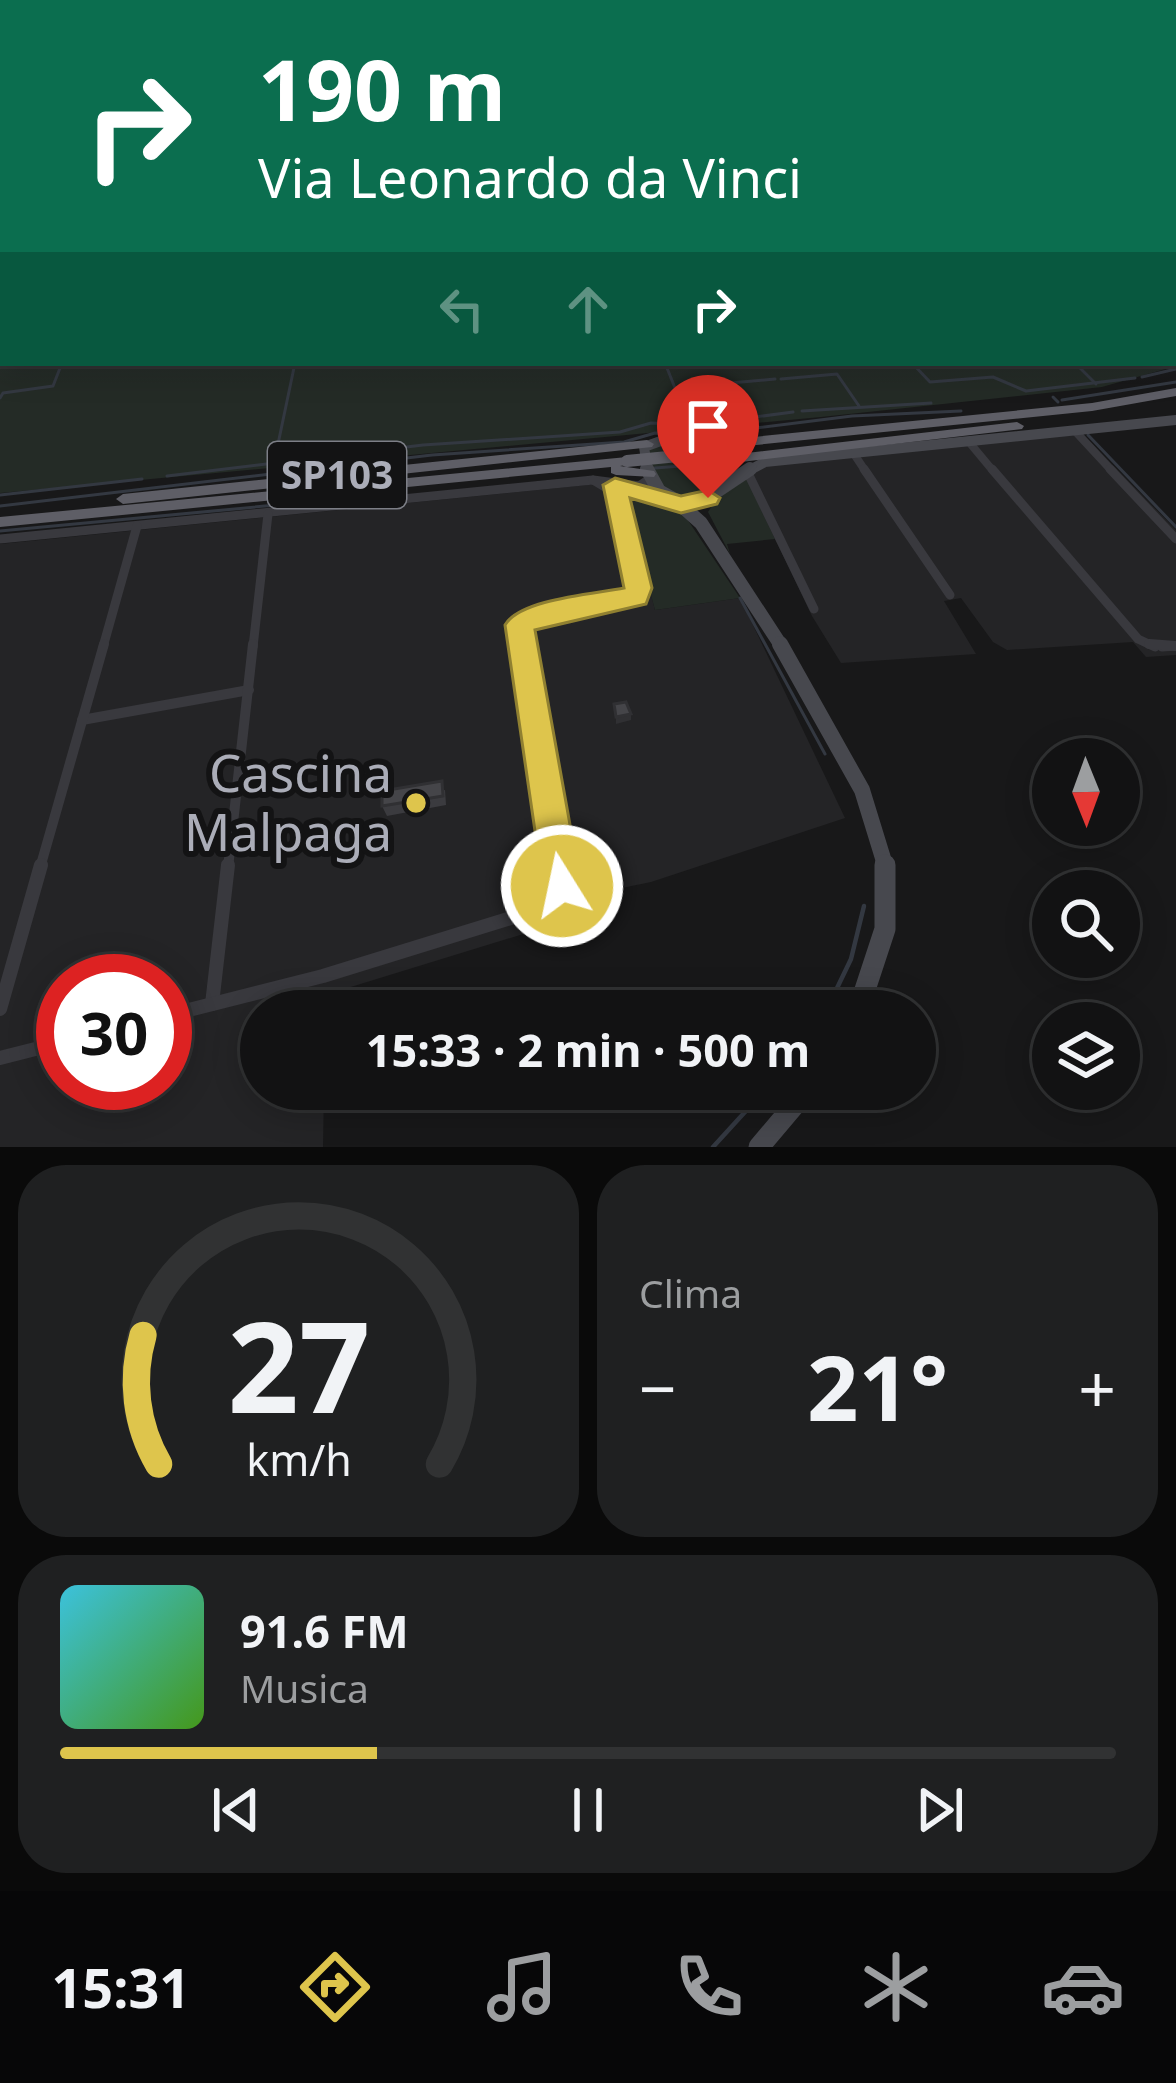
<!DOCTYPE html>
<html lang="it">
<meta charset="utf-8">
<style>
body{margin:0;font-family:"Noto Sans",sans-serif;background:#1f2021;color:#f1f3f6;height:100vh;display:flex;flex-direction:column;font-size:45px;white-space:nowrap}
*{box-sizing:border-box;margin:0}
p{font-size:39px;color:#9c9ea0}
.icon{flex:none;width:66px;height:66px;fill:none;stroke:currentColor;stroke-width:2;stroke-linecap:round;stroke-linejoin:round}
.map{position:relative;height:1147px;overflow:hidden}
.drawer{display:flex;flex-direction:column;gap:18px;padding:18px;background:#0a0a0a;flex:1}
.drawer>*{flex:none}
.top-card{position:absolute;left:0px;top:0px;width:1176px;height:366px;box-shadow:0 6px 30px #0003,0 0 0 3px #313233;background:#0b6e4f;color:#fff;overflow:hidden}
.needle{width:78px;rotate:179deg}
.fabs{position:absolute;left:1032px;top:738px;display:grid;gap:24px}
.fabs a{display:grid;place-items:center;width:108px;height:108px;border-radius:50%;background:#121213;box-shadow:0 6px 30px #0003,0 0 0 3px #313233;font-size:60px}
.speed{position:absolute;left:36px;top:954px;display:flex;gap:24px;font-size:60px;font-weight:700;text-align:center}
.speed>*{display:grid;place-content:center;width:156px;height:156px;border-radius:50%;background:#121213;box-shadow:0 6px 30px #0003,0 0 0 3px #313233;line-height:1}
.speed .limit{border:18px solid #d22;background:#fff;color:#111}
.pin{position:absolute;display:grid;place-items:center;width:102px;height:102px;color:#fff;margin:-123px -51px;border-radius:50% 50% 50% 0;rotate:-45deg;box-shadow:0 0 12px #0007}
.pin .icon{rotate:45deg}
.me{position:absolute;width:132px;margin:-66px;rotate:350deg;stroke-linejoin:round;filter:drop-shadow(0 0 9px #0008)}
.turn{display:flex;align-items:center;gap:42px;height:252px;padding:0 60px;font-size:54px}
.turn .icon{width:156px;height:156px;stroke-width:2.5}
.turn b{display:block;font-size:84px;line-height:102px}
.lanes{display:flex;align-items:center;height:114px;padding:0 60px;background:#0003;justify-content:center;gap:60px;direction:ltr}
.lanes .off{opacity:.35}
.big{font-size:90px;font-weight:700;line-height:1.1}
.drawer .card{flex:1;display:flex;flex-direction:column;justify-content:center;gap:18px;min-width:0;padding:0 42px;border-radius:48px;background:#1f2021}
.drawer .dial{align-items:center;gap:0}
.dial svg{height:312px;overflow:visible;fill:none;stroke:#313233;stroke-width:7;stroke-linecap:round;text-anchor:middle}
.dial text{fill:#f1f3f6;stroke:none}
.song{display:flex;align-items:center;gap:36px}
.cover{width:144px;height:144px;border-radius:18px;background:linear-gradient(135deg,hsl(190 70% 55%),hsl(100 70% 35%))}
.played{height:12px;border-radius:6px;background:linear-gradient(90deg,#dec54c 30%,#313233 30%)}
.keys{display:flex;justify-content:space-around;direction:ltr}
.heat{display:flex;justify-content:space-between;align-items:center;font-size:66px;direction:ltr}
.drawer .tiles{flex:1;display:grid;gap:18px;grid-template-columns:1fr 1fr}
.card:last-child{grid-column:span 2}
.trip{position:absolute;left:240px;top:990px;width:696px;height:120px;border-radius:60px;background:#121213;box-shadow:0 6px 30px #0003,0 0 0 3px #313233;font-weight:700;line-height:120px;text-align:center}
.tabs{display:flex;height:192px;justify-content:space-around;align-items:center;background:#070708;color:#9c9ea0}
.tabs .icon{width:84px;height:84px}
.tabs .active{color:#dec54c}
.tabs b{font-size:54px;color:#f1f3f6}
.map>svg:first-child{display:block}
.built{fill:#242426;fill-rule:evenodd}
.green{fill:#242b26}
.lines{fill:none;stroke-linecap:round;stroke-linejoin:round}
.stream-far1{stroke:#333841;stroke-width:3}
.stream{stroke:#333841;stroke-width:4.5}
.minor-far3{stroke:#39393e;stroke-width:8}
.minor-far2{stroke:#39393e;stroke-width:9}
.minor-far1{stroke:#39393e;stroke-width:10}
.minor{stroke:#39393e;stroke-width:14}
.secondary-far3{stroke:#47484e;stroke-width:10}
.secondary-far2{stroke:#47484e;stroke-width:14}
.secondary-far1{stroke:#47484e;stroke-width:16}
.secondary{stroke:#47484e;stroke-width:21}
.trunk{fill:#5e5e66;fill-rule:evenodd}
.trunk-bridge{stroke:#5e5e66;stroke-width:12}
.wall{fill:#3b3b3f}
.shaded-wall{fill:#303033}
.building{fill:#454549;stroke:#303033;stroke-width:3}
.route{fill:#dec54c;stroke:#908031;stroke-width:3}
.poi-dot{fill:#dec54c;stroke:#131314;stroke-width:4.5}
.labels{text-anchor:middle;stroke-width:12;stroke-linejoin:round;paint-order:stroke}
.shield{fill:#131314;stroke:#7d7f87;stroke-width:3}
.shield-label{font-size:39px;font-weight:bold;fill:#abadb8}
.near-poi-label{font-size:51px;fill:#abadb8;stroke:#131314;text-anchor:end}
</style>
<div class="map">
<svg width="1176" height="1147" viewBox="0 0 1176 1147">
<rect width="100%" height="100%" fill="#181819"/>
<g class="built">
<polygon points="1077,428 1176,530 1176,655 1146,657 1133,642 1007,650 993,642 961,598 944,601 976,654 841,663 812,616 741,468"/>
<path d="M597 484 623 487 655 610 740 598 845 818 651 882 578 897 582 916 328 994 327 1011H261V1089H324L323 1147H0V544ZM63 981H165V1083H63Z"/>
</g>
<g class="green">
<polygon points="0,223 3,363 1173,363 1173,325 1176,366 1102,387 821,417 0,493"/>
<polygon points="671,441 695,459 707,488 700,499 673,498 653,473 648,448"/>
<polygon points="747,479 775,539 727,544 730,554 708,512 717,498"/>
<polygon points="633,493 681,510 740,598 655,610 625,497"/>
</g>
<g class="lines">
<g class="stream-far1">
<polyline points="665,363 675,388 775,379"/>
<polyline points="912,363 930,382 993,377 1026,391 1135,378"/>
<polyline points="1075,363 1096,384"/>
<polyline points="1142,377 1176,369"/>
<polyline points="781,379 837,374 859,406"/>
<polyline points="1053,397 1058,402"/>
<polyline points="0,398 3,393 53,386 62,363"/>
<polyline points="1062,400 1176,382"/>
<polyline points="802,411 931,403"/>
<polyline points="1088,435 1176,527"/>
<polyline points="274,463 295,363"/>
<polyline points="655,468 694,465"/>
<polyline points="167,476 423,445 620,432 651,423 695,425 793,412"/>
<polyline points="0,495 142,479"/>
<polyline points="0,506 432,455 624,442 655,433 699,435 852,416 961,411"/>
<polyline points="0,531 319,501"/>
<polyline points="740,598 825,754"/>
</g>
<g class="stream">
<polyline points="826,1011 851,959 864,906"/>
<polyline points="713,1147 766,1089"/>
</g>
<g class="minor-far3">
<polyline points="1075,431 1113,472"/>
<polyline points="969,442 994,472"/>
<polyline points="854,454 866,472"/>
</g>
<g class="minor-far2">
<polyline points="746,469 814,609"/>
<polyline points="864,469 950,595"/>
<polyline points="992,469 1138,639 1155,647"/>
<polyline points="1110,469 1176,539"/>
<polyline points="0,539 593,480 639,486 651,478"/>
<polyline points="103,647 137,526"/>
<polyline points="253,647 268,514"/>
<polyline points="521,647 518,630 529,618 625,601 637,593 613,492 593,480"/>
<polyline points="1162,647 1176,646"/>
</g>
<g class="minor-far1">
<polyline points="520,644 560,868"/>
<polyline points="1149,644 1176,646"/>
<polyline points="82,720 249,690"/>
<polyline points="40,868 104,644"/>
<polyline points="228,868 253,644"/>
</g>
<g class="minor">
<polyline points="212,1004 228,865"/>
<polyline points="0,1009 41,865"/>
<polyline points="165,1016 323,976 556,904 562,882 559,865"/>
<polyline points="0,1058 63,1042"/>
</g>
<g class="secondary-far3">
<polyline points="648,472 644,447 669,438 690,447 707,472"/>
<polyline points="746,472 765,462 1176,420"/>
</g>
<g class="secondary-far2">
<polyline points="647,469 659,491 684,505 711,495 750,469"/>
<polyline points="705,469 712,492"/>
<polyline points="682,506 701,523 782,647"/>
</g>
<polyline class="secondary-far1" points="780,644 862,790 886,868"/>
<g class="secondary">
<polyline points="858,1011 885,929 885,865"/>
<polyline points="759,1147 808,1089"/>
</g>
<g class="trunk">
<polygon points="1176,388 1176,396 1092,411 706,450 699,446 702,443 679,444 672,440 679,436 718,434 723,435 723,440 1092,403"/>
<polygon points="1017,422 1024,426 1022,429 724,464 706,475 699,470 720,456"/>
<polygon points="647,440 654,444 652,447 123,504 116,499 123,494"/>
<polygon points="627,457 632,458 632,464 620,466 654,471 656,474 654,477 616,475 611,473 611,467 0,527 0,517"/>
</g>
<polyline class="trunk-bridge" points="627,461 709,453"/>
</g>
<polygon class="wall" points="445,790 446,805 387,816 382,806"/>
<polygon class="shaded-wall" points="631,714 631,720 616,724 616,717"/>
<g class="building">
<polygon points="626,702 631,714 616,717 614,704"/>
<polygon points="442,781 443,796 382,806 382,791"/>
</g>
<linearGradient id="sky" x2="0" y2="1"><stop stop-color="#0d0d0e"/><stop offset="0.58" stop-color="#373d49"/><stop offset="1" stop-color="#373d49" stop-opacity="0"/></linearGradient>
<rect width="1176" height="383" fill="url(#sky)"/>
<path class="route" d="M615 478 681 496 708 490 720 498 717 504 681 513 630 498 652 588 646 604 535 630 581 886 576 900 562 906 549 900 543 886 505 625C520 599 594 594 624 588L603 485Z"/>
<circle class="poi-dot" cx="416" cy="803" r="12"/>
<g class="labels">
<rect class="shield" x="268" y="442" width="138" height="66" rx="9"/>
<g class="shield-label">
<text x="337" y="489">SP103</text>
</g>
<g class="near-poi-label">
<text x="392" y="792">Cascina<tspan x="392" dy="59">Malpaga</tspan></text>
</g>
</g>
</svg>
<div class="fabs">
<a><svg class="needle" viewBox="-14 -14 28 28"><path d="M0-13l5 13h-10z" fill="#e53935"/><path d="M0 13l5-13h-10z" fill="#9c9ea0"/></svg></a>
<a><svg class="icon" aria-label="search" viewBox="0 0 24 24"><circle cx="10" cy="10" r="6"/><path d="M15 15l6 6"/></svg></a>
<a><svg class="icon" aria-label="layers" viewBox="0 0 24 24"><path d="M12 4l9 5-9 5-9-5zM3 14l9 5 9-5"/></svg></a>
</div>
<div class="speed"><div class="limit">30</div></div>
<div class="pin" style="left:708px;top:498px;background:#d93025"><svg class="icon" aria-label="arrive" viewBox="0 0 24 24"><path d="M6 21V4h12l-3 4 3 4H6"/></svg></div>
<svg class="me" style="left:562px;top:886px" viewBox="-20 -20 40 40"><circle r="17" fill="#dec54c" stroke="#fff" stroke-width="3"/><path d="M0-11L8 9 0 5-8 9z" fill="#fff"/></svg>
<div class="trip">15:33 · 2 min · 500 m</div>
<div class="top-card">
<div class="turn"><svg class="icon" aria-label="right" viewBox="0 0 24 24"><path d="M7 20v-9h11M14 6l5 5-5 5"/></svg><div><b>190 m</b>Via Leonardo da Vinci</div></div>
<div class="lanes"><svg class="icon off" aria-label="left" viewBox="0 0 24 24"><path d="M17 20v-9H6M10 6l-5 5 5 5"/></svg><svg class="icon off" aria-label="ahead" viewBox="0 0 24 24"><path d="M12 20V5M6 11l6-6 6 6"/></svg><svg class="icon" aria-label="right" viewBox="0 0 24 24"><path d="M7 20v-9h11M14 6l5 5-5 5"/></svg></div>
</div>
</div>
<section class="drawer">
<div class="tiles">
<div class="card dial"><svg viewBox="0 0 100 80">
<path d="M14 69A42 42 0 1 1 86 69"/>
<path d="M14 69A42 42 0 0 1 10 36" stroke="#dec54c"/>
<text x="50" y="56" font-size="32" font-weight="700">27</text>
<text x="50" y="72" font-size="11">km/h</text>
</svg></div>
<div class="card"><p>Clima</p>
<div class="heat"><a>−</a><b class="big">21°</b><a>+</a></div>
</div>
<div class="card">
<div class="song"><i class="cover"></i><div><b>91.6 FM</b><p>Musica</p></div></div>
<div class="played"></div>
<div class="keys"><svg class="icon" aria-label="previous" viewBox="0 0 24 24"><path d="M18 5L8 12l10 7zM5 5v14"/></svg><svg class="icon" aria-label="pause" viewBox="0 0 24 24"><path d="M8 5v14M16 5v14"/></svg><svg class="icon" aria-label="next" viewBox="0 0 24 24"><path d="M6 5l10 7-10 7zM19 5v14"/></svg></div>
</div>
</div>
</section>
<nav class="tabs">
<b>15:31</b>
<svg class="icon active" aria-label="directions" viewBox="0 0 24 24"><path d="M12 3l9 9-9 9-9-9zM9 14v-3h6M13 9l2 2-2 2"/></svg>
<svg class="icon" aria-label="music" viewBox="0 0 24 24"><path d="M9 18V5l10-2v13"/><circle cx="6" cy="18" r="3"/><circle cx="16" cy="16" r="3"/></svg>
<svg class="icon" aria-label="phone" viewBox="0 0 24 24"><path d="M5 4h4l2 5-3 2q2 4 5 5l2-3 5 2v4C11 20 4 13 5 4z"/></svg>
<svg class="icon" aria-label="climate" viewBox="0 0 24 24"><path d="M12 3v18M4 7l16 10M4 17L20 7"/></svg>
<svg class="icon" aria-label="car" viewBox="0 0 24 24"><path d="M5 17H2v-5l4-1 3-4h7l3 4 3 1v5h-3M9 17h6M6 11h13"/><circle cx="7" cy="17" r="2"/><circle cx="17" cy="17" r="2"/></svg>
</nav>
